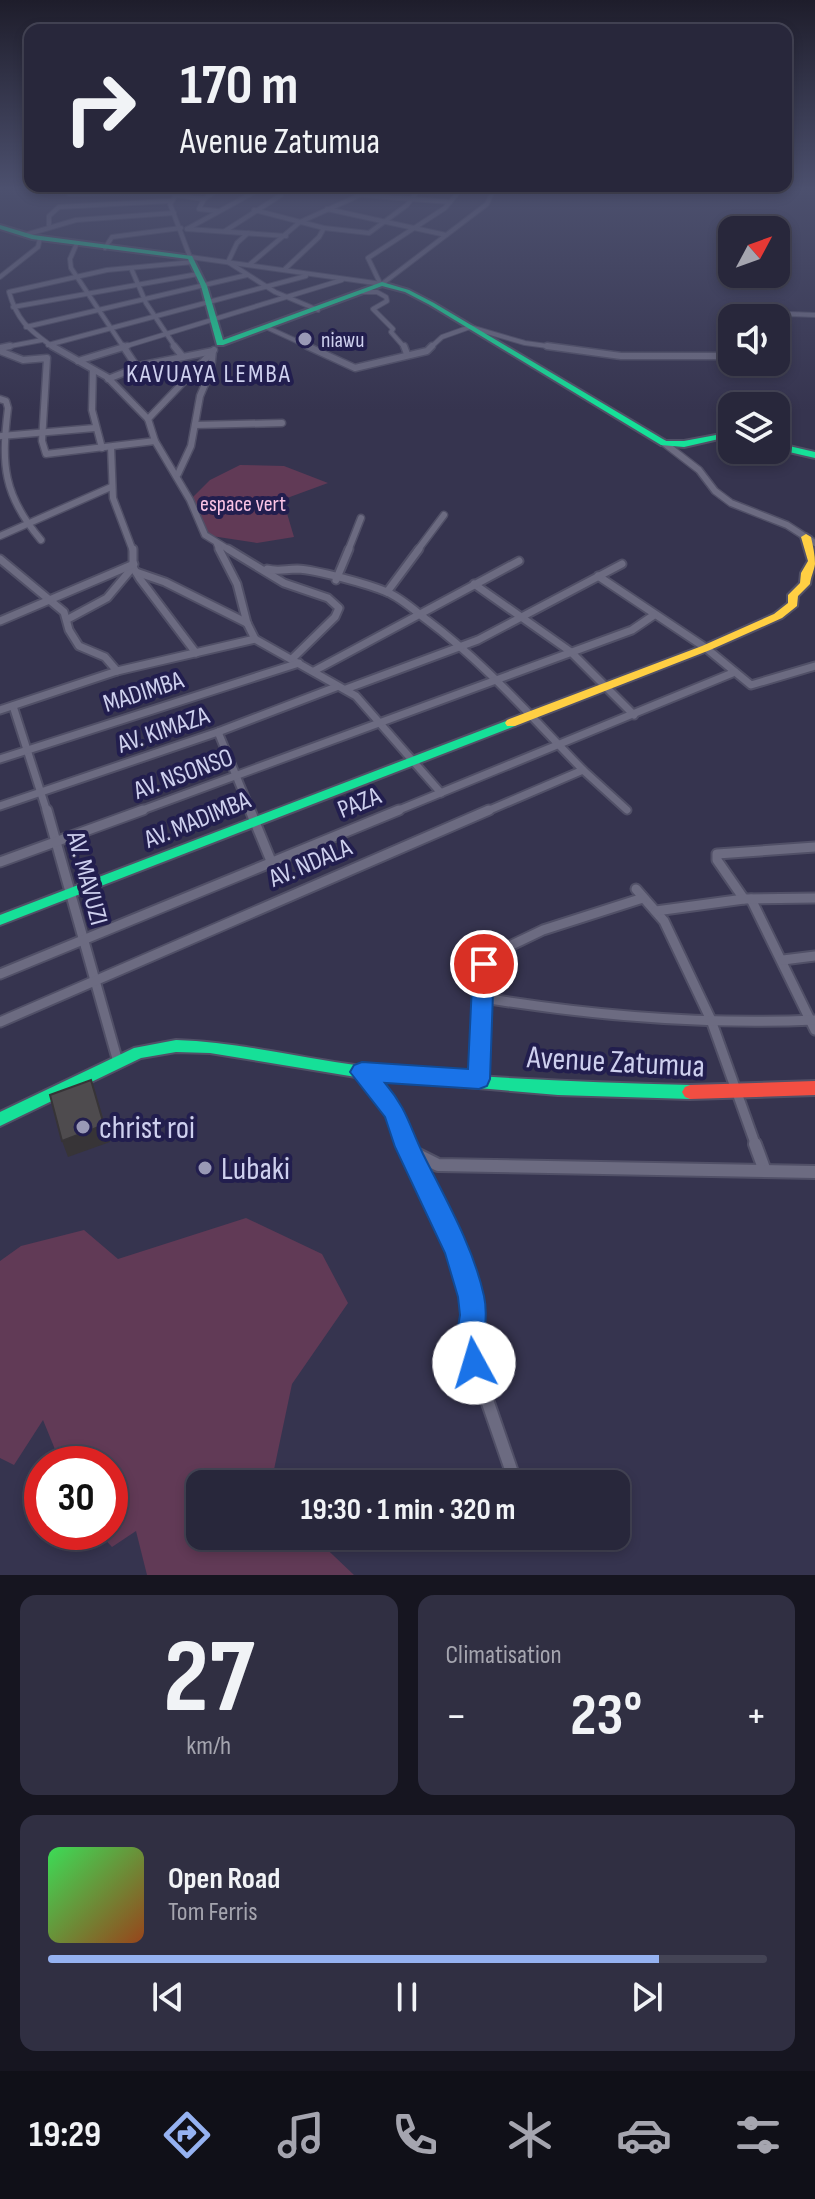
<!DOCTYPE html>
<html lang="fr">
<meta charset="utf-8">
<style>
body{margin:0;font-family:"Sofia Sans Condensed",sans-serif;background:#302f42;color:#f1f3f6;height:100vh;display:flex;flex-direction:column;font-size:30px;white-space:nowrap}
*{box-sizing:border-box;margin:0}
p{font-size:26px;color:#a5a5af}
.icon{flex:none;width:44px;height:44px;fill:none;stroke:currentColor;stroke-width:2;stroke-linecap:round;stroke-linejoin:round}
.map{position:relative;height:1575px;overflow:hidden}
.sheet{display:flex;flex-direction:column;gap:20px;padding:20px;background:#161520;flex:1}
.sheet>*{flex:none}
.guide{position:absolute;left:24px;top:24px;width:768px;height:168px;border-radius:16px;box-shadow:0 4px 12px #0003,0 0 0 2px #445;background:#28273b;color:#f1f3f6;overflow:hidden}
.needle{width:52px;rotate:49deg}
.tools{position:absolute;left:718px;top:216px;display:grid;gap:16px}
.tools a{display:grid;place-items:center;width:72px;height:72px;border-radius:16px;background:#28273b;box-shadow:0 4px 12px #0003,0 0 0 2px #445;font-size:40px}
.speed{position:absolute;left:24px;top:1446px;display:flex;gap:16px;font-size:40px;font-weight:700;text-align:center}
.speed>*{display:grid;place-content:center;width:104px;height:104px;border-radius:50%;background:#28273b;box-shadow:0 4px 12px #0003,0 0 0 2px #445;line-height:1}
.speed .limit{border:12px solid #d22;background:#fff;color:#111}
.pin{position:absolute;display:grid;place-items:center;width:68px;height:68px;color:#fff;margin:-34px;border:4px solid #fff;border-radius:50%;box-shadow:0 2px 8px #0007}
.me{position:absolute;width:88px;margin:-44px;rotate:354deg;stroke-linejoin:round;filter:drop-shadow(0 0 6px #0008)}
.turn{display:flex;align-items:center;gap:28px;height:168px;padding:0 24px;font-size:36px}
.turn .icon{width:104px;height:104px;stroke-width:2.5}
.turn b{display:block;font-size:56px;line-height:68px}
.big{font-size:60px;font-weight:700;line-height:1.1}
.sheet .tile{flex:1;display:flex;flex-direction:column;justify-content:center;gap:12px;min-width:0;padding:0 28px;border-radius:16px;background:#302f42}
.sheet .dial{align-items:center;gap:0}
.dial b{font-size:104px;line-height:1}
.song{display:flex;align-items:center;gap:24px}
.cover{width:96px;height:96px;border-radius:12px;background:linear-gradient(135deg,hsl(130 70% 55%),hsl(20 70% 35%))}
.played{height:8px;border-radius:4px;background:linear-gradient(90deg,#95b2f1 85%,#445 85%)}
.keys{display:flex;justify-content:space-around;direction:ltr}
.heat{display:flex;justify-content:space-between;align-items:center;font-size:44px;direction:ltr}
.sheet .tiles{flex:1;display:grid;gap:20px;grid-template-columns:1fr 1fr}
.tile:last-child{grid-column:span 2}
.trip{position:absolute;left:186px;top:1470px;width:444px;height:80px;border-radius:16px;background:#28273b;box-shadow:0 4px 12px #0003,0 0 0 2px #445;font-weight:700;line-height:80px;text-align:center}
.dock{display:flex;height:128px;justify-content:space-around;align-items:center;background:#101018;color:#a5a5af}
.dock .icon{width:56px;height:56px}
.dock .active{color:#95b2f1}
.dock b{font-size:36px;color:#f1f3f6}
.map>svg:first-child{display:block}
.green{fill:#613a56}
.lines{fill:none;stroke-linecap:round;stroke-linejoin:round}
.street-far4-casing{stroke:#515067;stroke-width:6}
.street-far3-casing{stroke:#515067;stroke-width:9}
.street-far2-casing{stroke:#515067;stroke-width:11}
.street-far1-casing{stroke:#515067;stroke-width:13}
.street-casing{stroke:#515067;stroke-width:16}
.fast-casing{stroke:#515067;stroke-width:4}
.slow-casing{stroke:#515067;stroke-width:4}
.jam-casing{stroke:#515067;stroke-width:4}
.street-far4{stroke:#6c6b81;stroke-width:4}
.street-far3{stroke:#6c6b81;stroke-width:6}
.street-far2{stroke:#6c6b81;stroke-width:7}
.street-far1{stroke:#6c6b81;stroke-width:9}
.street{stroke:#6c6b81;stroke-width:12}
.fast{fill:#16e098;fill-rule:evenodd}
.slow{fill:#ffcf43;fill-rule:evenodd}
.jam{fill:#f24e42;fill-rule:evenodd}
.shaded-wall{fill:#373437}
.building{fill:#4e4b4e;stroke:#373437;stroke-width:2}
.route{fill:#1a73e8;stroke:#114b97;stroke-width:2}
.poi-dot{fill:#9999b6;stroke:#221e4e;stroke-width:3}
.labels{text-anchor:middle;stroke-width:8;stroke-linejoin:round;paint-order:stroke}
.far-poi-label{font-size:22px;fill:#ced0ee;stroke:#221e4e;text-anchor:start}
.far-park-label{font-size:22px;fill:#fbc4e5;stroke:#221e4e}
.far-quarter-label{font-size:26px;letter-spacing:2px;fill:#ced0ee;stroke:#221e4e}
.street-label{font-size:26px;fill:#ced0ee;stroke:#221e4e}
.near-street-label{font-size:32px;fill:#ced0ee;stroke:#221e4e}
.near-poi-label{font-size:32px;fill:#ced0ee;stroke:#221e4e;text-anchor:start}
</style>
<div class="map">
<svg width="815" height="1575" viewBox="0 0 815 1575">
<rect width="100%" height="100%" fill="#36344f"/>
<g class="green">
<polygon points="240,465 284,466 328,483 279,501 286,510 294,537 257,543 205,535 190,500 210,480"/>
<polygon points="246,1218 322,1254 348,1303 292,1384 272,1479 275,1484 200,1484 200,1536 313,1536 354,1575 147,1575 136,1531 112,1547 98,1532 110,1532 110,1464 61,1464 43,1420 14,1465 0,1458 0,1261 21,1246 84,1230 118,1259"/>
</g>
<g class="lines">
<g class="street-far4-casing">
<g id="street-far4">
<polyline points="180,189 170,204 190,257 382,284 487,204 494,189"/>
<polyline points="69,194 176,193"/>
<polyline points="174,195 204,199"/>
<polyline points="327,209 446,235"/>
<polyline points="254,210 324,228 319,237 285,269"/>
<polyline points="218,211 199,209 204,199 219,189"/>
<polyline points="49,225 49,216 59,207 170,201"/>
<polyline points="324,228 369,233 407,205 419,189"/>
<polyline points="187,229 286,236"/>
<polyline points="187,229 260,189"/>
<polyline points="225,231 281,195"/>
<polyline points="248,233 237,243 228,262 275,292 318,310"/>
<polyline points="25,235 76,220 174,213"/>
<polyline points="77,243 70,259 71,268 124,348"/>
<polyline points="105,248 112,237 181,228"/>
<polyline points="249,265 300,222 360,195 450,202"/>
<polyline points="131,268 146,303 176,348"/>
<polyline points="0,277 38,247 40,238"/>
<polyline points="380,283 368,258 445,208 461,189"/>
<polyline points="363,292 377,292 386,297 387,301 373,309 393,329 391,332 405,348"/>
<polyline points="13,307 198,274"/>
<polyline points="776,320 790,314 815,315"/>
<polyline points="26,327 247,275"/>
<polyline points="266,327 312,348"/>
<polyline points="776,339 779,344 776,348"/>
<polyline points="48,345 306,276"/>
<polyline points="0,348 42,340"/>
<path d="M54 348C30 330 18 323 9 292L107 270 193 262"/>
<polyline points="120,348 342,280"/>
<polyline points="430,348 442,337 470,327 525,343 562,348"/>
</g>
</g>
<g class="street-far3-casing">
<g id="street-far3">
<polyline points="52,346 107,377 148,419 155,441 190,500 205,535 231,551"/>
<polyline points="123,346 137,367"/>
<polyline points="174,346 183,357"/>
<polyline points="307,346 355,368 427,351 432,346"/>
<polyline points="404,346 407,354"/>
<polyline points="547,346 621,356 732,356"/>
<polyline points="0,348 10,346"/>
<polyline points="0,351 23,360 47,358 42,441 46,454 155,441"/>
<polyline points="78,361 127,346"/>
<polyline points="93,370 92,410 102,448"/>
<polyline points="108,379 143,365 213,351 211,370 200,396 191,446 178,474"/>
<path d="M0 399 6 401 8 408C1 465 3 495 41 540"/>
<polyline points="148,419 214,350"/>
<polyline points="195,425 282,423"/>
<polyline points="1,436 95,428"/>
<polyline points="664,443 699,470 715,491 731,503 787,525 815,543"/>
<polyline points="111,447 113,498 133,551"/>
<polyline points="0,536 111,487"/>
<polyline points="217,544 220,551"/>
<polyline points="348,551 361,518"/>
<polyline points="417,551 444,515"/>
</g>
</g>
<g class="street-far2-casing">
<g id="street-far2">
<polyline points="133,549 133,567 140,579 196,653"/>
<polyline points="219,549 237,584 247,623 255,639 356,696 441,793"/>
<polyline points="228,549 284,583 328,598 339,608 335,617 293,658"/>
<polyline points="0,559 64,612 69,630 79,646 105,657 117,671"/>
<path d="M267 569C279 572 285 569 297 569 317 570 368 584 387 592 401 598 414 610 427 620 485 663 533 719 583 770"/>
<polyline points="136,572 165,582 247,623"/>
<polyline points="598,576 706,648 751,685 815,666"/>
<polyline points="336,580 349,549"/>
<polyline points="474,584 571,652 634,715"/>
<polyline points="387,592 419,549"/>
<polyline points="68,619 107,598 133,567"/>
<polyline points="0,621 134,564"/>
<polyline points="314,671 519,561"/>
<polyline points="346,689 478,640 622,564"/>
<polyline points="13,706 47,812"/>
<polyline points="0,710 117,671 255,639"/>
<polyline points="218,732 251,812"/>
<polyline points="0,759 299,663"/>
<polyline points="0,806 218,732 336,687"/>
<polyline points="137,812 632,630 654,615"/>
<polyline points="394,812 735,672"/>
<polyline points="485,812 583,770 627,810"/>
</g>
</g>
<g class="street-far1-casing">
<g id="street-far1">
<polyline points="47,810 118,1062"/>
<polyline points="250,810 271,861"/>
<polyline points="0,862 143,810"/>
<polyline points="636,889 664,921 711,1020 756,1146"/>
<polyline points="744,899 717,860 717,854 815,847"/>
<polyline points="751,899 815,1030"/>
<polyline points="656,911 744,899 815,898"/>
<polyline points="783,960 815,956"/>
<polyline points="0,974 399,810"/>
<path d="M484 998C594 1016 704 1025 815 1020"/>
<polyline points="0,1022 489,810"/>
<polyline points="362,1072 395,1111 407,1146"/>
<polyline points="479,1079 484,964 489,956 543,930 643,898"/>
</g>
</g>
<g class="street-casing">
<g id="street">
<polyline points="406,1144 457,1250 471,1297 473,1321 468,1345 516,1484"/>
<polyline points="755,1144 765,1171"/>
<polyline points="414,1153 438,1165 815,1172"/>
</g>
</g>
<g class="fast-casing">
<g id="fast">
<polygon points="0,225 33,235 192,256 207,286 223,340 382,282 409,290 434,303 666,441 684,441 732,432 732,436 684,447 661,445 430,305 405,292 382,286 223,345 217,345 201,286 188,259 32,239 0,229"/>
<polygon points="776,443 815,452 815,458 776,449"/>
<polygon points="511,719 517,723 515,726 0,925 0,915"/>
<path d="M176 1040C239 1042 300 1058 362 1066 471 1078 581 1082 690 1085L695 1087 698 1092 695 1097 690 1099 558 1095 362 1078 210 1053 176 1052 141 1058 0 1126V1112L134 1048Z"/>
</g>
</g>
<g class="slow-casing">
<path id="slow" d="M806 534 811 537C813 546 815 555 815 564 814 571 811 576 810 584L798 596 797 606 782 618 710 650 515 726H507L505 723 507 720 702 646 774 614 788 603V595L800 583 801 573 808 561 801 537Z"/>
</g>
<g class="jam-casing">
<polygon id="jam" points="815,1081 815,1095 690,1099 685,1097 682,1092 685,1087 690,1085"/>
</g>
<use href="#street-far4" class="street-far4"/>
<use href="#street-far3" class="street-far3"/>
<use href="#street-far2" class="street-far2"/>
<use href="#street-far1" class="street-far1"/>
<use href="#street" class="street"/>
<use href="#fast" class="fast"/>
<use href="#slow" class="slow"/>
<use href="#jam" class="jam"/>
</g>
<polygon class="shaded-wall" points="91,1080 110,1142 68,1157 62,1141"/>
<polygon class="building" points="91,1080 104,1125 62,1141 50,1095"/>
<linearGradient id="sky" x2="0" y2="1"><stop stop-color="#1e1d2b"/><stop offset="0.46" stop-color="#4c506e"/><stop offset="1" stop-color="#4c506e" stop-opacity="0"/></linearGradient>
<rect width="815" height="410" fill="url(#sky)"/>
<path class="route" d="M484 956 491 958 494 964 490 1079 487 1086 479 1089 385 1083C407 1109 409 1125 423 1154 446 1200 473 1246 484 1296 490 1322 479 1336 488 1363L484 1373 474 1377 465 1373 455 1345 460 1315 458 1297 445 1253 395 1147 385 1117 350 1072 354 1065 362 1062 468 1069 473 964 476 958Z"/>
<g class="poi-dot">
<circle cx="305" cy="339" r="8"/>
<circle cx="83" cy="1127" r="8"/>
<circle cx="205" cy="1168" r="8"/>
</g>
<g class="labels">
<g class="far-poi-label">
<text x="321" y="347">niawu</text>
</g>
<g class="far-park-label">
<text x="243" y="511">espace vert</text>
</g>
<g class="far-quarter-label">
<text x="209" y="382">KAVUAYA LEMBA</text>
</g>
<g class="street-label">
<text transform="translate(143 691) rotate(-18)" y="9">MADIMBA</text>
<text transform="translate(163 729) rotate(-19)" y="9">AV. KIMAZA</text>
<text transform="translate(183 773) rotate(-20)" y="9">AV. NSONSO</text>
<text transform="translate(359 802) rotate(-22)" y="9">PAZA</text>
<text transform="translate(197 819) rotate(-22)" y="9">AV. MADIMBA</text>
<text transform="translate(310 862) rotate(-23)" y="9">AV. NDALA</text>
<text transform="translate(88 878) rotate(75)" y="9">AV. MAVUZI</text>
</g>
<g class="near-street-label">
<text transform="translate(616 1061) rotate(3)" y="11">Avenue Zatumua</text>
</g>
<g class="near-poi-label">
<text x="99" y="1138">christ roi</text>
<text x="221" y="1179">Lubaki</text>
</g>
</g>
</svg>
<div class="tools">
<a><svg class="needle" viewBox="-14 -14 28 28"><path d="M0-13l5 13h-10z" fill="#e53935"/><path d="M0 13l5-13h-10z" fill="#a5a5af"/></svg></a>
<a><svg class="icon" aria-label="sound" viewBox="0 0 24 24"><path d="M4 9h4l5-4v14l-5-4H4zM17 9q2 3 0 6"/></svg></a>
<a><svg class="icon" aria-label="layers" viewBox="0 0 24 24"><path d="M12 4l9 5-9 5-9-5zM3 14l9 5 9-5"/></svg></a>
</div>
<div class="speed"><div class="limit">30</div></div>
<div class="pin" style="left:484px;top:964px;background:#d93025"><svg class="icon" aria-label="arrive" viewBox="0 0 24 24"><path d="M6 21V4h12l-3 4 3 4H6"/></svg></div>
<svg class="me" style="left:474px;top:1363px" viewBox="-20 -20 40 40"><circle r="19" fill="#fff"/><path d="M0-13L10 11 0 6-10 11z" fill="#1a73e8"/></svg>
<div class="trip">19:30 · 1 min · 320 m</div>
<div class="guide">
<div class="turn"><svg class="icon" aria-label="right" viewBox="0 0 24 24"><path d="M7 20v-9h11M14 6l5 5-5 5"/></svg><div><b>170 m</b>Avenue Zatumua</div></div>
</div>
</div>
<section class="sheet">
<div class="tiles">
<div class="tile dial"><b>27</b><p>km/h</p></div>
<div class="tile"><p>Climatisation</p>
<div class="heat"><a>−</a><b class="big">23°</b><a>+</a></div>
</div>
<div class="tile">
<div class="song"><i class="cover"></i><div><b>Open Road</b><p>Tom Ferris</p></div></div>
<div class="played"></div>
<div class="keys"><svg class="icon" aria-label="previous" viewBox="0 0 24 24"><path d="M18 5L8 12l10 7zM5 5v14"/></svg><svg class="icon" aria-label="pause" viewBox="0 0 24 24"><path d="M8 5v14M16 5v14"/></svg><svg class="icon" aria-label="next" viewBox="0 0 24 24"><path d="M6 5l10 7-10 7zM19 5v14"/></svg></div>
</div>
</div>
</section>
<nav class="dock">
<b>19:29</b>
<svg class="icon active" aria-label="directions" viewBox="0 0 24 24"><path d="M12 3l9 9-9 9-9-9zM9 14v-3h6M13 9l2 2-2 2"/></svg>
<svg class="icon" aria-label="music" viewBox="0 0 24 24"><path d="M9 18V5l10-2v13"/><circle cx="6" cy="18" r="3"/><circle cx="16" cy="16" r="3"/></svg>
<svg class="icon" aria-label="phone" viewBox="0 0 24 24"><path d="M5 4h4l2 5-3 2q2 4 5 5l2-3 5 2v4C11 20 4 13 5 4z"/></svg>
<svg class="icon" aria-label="climate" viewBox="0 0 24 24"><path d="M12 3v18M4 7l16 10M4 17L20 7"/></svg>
<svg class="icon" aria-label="car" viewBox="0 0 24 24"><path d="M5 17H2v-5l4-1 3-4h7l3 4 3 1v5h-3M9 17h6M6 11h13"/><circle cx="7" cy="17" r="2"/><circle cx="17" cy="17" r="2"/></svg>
<svg class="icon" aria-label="filters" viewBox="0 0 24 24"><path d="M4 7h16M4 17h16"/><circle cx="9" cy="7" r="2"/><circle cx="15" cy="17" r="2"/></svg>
</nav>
